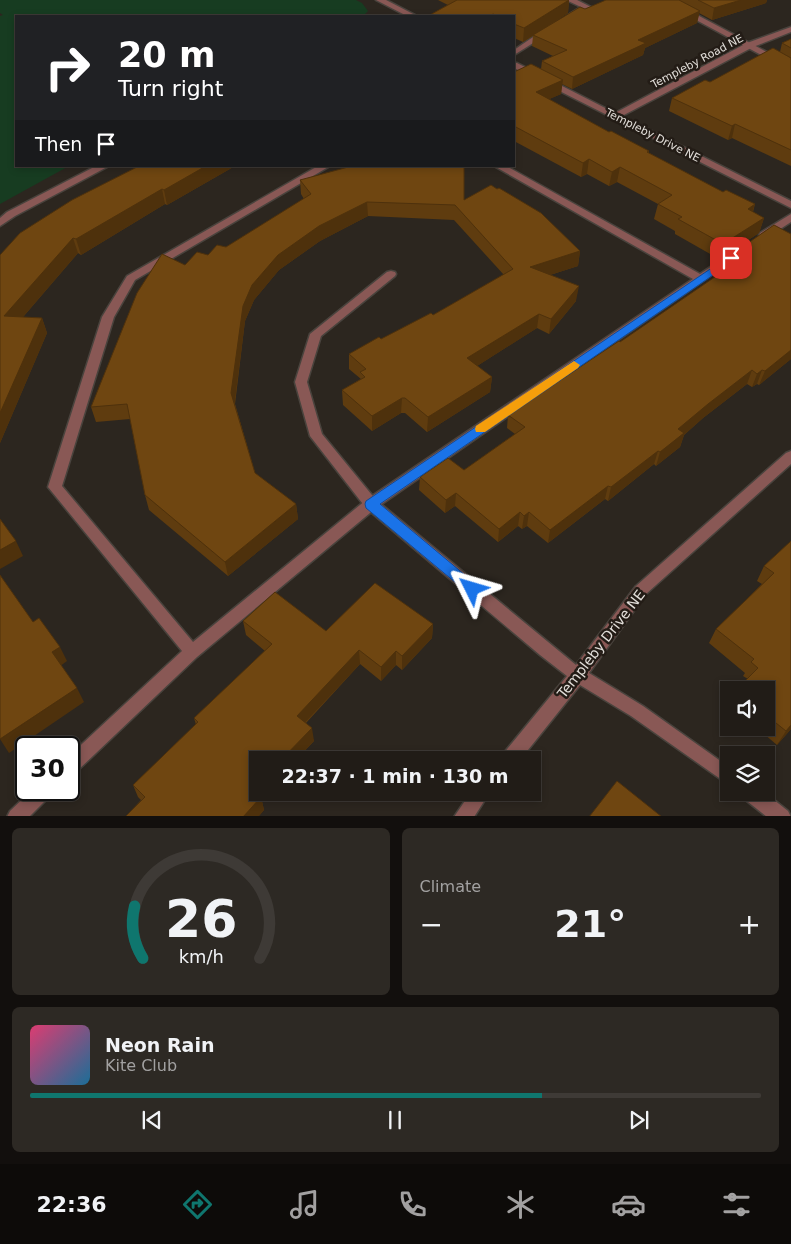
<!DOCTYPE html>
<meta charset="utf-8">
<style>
body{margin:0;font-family:"DejaVu Sans",sans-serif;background:#2d2924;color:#f1f3f6;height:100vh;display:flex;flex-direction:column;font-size:19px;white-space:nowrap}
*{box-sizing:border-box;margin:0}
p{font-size:16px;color:#a2a1a1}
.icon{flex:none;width:28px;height:28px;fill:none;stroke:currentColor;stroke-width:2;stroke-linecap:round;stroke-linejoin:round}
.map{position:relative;height:816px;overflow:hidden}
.panel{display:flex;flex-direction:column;gap:12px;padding:12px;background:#120f0d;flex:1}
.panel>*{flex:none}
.guide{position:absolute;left:15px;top:15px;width:500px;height:152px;border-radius:0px;box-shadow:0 2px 8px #0003,0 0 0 1px #3e3a36;background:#202124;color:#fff;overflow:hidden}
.tools{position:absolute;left:720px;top:681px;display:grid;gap:10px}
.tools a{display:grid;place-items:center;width:55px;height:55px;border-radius:0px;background:#211c17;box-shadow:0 2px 8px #0003,0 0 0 1px #3e3a36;font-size:25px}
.speed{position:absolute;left:15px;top:736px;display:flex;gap:10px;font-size:25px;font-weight:700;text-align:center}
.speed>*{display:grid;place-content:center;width:65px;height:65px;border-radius:50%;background:#211c17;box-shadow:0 2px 8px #0003,0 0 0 1px #3e3a36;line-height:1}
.speed .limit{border:2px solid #111;border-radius:8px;background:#fff;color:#111}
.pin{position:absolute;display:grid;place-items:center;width:42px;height:42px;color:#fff;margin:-21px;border-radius:10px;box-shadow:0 2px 8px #0006}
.me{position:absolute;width:55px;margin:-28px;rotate:310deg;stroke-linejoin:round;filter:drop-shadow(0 0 4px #0008)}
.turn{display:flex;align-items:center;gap:18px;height:105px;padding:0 20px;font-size:22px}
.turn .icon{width:65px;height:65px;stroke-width:2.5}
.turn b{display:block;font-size:35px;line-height:42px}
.then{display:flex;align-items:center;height:48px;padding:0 20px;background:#0003;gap:10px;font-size:19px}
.big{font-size:38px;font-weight:800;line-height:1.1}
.panel .widget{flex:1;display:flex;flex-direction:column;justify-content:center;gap:8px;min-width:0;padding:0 18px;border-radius:8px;background:#2d2924}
.panel .dial{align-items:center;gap:0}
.dial svg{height:130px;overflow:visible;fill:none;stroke:#3e3a36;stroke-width:7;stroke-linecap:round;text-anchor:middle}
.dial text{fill:#f1f3f6;stroke:none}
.song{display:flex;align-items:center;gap:15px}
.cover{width:60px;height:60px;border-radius:8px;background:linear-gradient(135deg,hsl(340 70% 55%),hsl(200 70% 35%))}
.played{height:5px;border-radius:2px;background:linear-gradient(90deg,#0f766e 70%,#3e3a36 70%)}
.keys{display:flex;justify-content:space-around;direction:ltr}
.heat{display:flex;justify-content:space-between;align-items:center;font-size:28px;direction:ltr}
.panel .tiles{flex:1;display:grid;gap:12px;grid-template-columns:1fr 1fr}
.widget:last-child{grid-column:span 2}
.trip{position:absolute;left:249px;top:751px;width:292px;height:50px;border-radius:0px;background:#211c17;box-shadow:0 2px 8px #0003,0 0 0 1px #3e3a36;font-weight:800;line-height:50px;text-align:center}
.tabs{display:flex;height:80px;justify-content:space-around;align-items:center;background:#0d0b09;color:#a2a1a1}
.tabs .icon{width:35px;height:35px}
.tabs .selected{color:#0f766e}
.tabs b{font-size:22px;color:#f1f3f6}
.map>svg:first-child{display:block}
.green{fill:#173c21}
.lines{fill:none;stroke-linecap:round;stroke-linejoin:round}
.service-casing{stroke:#49433d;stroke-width:3}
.minor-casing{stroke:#49433d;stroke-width:3}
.service{fill:#895855;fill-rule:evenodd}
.minor{fill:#895855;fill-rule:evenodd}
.wall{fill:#5f3c0f}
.shaded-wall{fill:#4e310c}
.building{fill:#6f4611;stroke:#4e310c}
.route{fill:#1a73e8;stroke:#114b97}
.slow{fill:#f59e0b}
.labels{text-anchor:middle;stroke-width:5;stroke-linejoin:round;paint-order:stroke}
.far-street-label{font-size:11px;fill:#e2ded9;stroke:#231c16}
.street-label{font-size:14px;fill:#e2ded9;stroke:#231c16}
</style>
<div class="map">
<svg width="791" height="817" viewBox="0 0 791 817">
<rect width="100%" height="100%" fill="#2c261f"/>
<polygon class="green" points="0,0 356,0 362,3 368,11 363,16 16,16 16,166 69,166 0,204 0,16 3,15 0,13"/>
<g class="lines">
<g class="service-casing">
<g id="service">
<polygon points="566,0 577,0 591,7 574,19 568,19 568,15 581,7"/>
<polygon points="659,0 669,0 791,65 791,71"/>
<polygon points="542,31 549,33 514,55 514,50"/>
<polygon points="318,166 330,166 135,280 114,317 62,486 193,642 366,500 693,279 494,166 506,166 700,274 743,245 747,244 752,247 376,508 197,657 75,773 69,775 69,756 182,651 48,487 102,317 127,276"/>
<polygon points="791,214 791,222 768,237 760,237 759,235 760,233"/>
<polygon points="32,790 53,790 50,796 29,817 7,817 10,811"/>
</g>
</g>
<g class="minor-casing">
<g id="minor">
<polygon points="376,0 386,0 417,16 407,16"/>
<polygon points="791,27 791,32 753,47 622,116 791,201 791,208 514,68 514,63 517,63 615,113 747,43"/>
<polygon points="96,166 109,166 15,216 0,226 0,218 7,212"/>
<polygon points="391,271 395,272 396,274 395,276 321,336 307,382 322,434 376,500 576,665 636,586 786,453 791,451 791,464 646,594 589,673 643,706 729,767 729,785 631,716 580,685 520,760 501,760 503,754 567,676 540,655 366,508 310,436 295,382 310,334 387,272"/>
<polygon points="471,792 490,792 474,817 454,817"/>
<polygon points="741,792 764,792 788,811 791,817 767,817 743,798"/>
</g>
</g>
<use href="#service" class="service"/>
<use href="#minor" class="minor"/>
</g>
<g class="wall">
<polygon points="438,0 569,0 568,13 553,23 606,0 767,0 766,3 712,20 699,13 697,23 645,48 643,55 572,89 562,84 561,94 549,99 609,132 649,151 649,153 723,192 755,204 753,212 764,218 759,233 719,259 675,234 675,231 654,219 658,204 617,182 609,186 587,174 581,177 514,141 514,72 541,69 542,61 553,56 532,46 533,36 523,42 514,38 514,16 428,16 448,5"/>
<polygon points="791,39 791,166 732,138 728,140 669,111 672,98 710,82 780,52 782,43"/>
<polygon points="139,166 235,166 167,205 165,204 81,255 78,253 23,317 42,318 47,333 0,443 0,255 125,174"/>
<polygon points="300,180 464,200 580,251 578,266 550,275 576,301 549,334 537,328 477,366 492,377 490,392 427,432 405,413 401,413 372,431 343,405 342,390 361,379 349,369 349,354 433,315 504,275 454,220 368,216 320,241 279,270 254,300 245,321 235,404 255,473 296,504 298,519 228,576 149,510 145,495 130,419 96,422 91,407 185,265 226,247 304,199 301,194"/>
<polygon points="774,225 791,359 759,385 757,384 752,387 747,384 703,418 684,435 680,447 656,466 654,464 608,501 605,499 548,543 527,526 522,529 518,526 498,542 455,506 445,513 419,490 420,477 464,470 515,434 507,428 508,415 620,342 731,266 735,252"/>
<polygon points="791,541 791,729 777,745 757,728 766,728 766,690 743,676 745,673 709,643 716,629 762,584 757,581 764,566"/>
<polygon points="243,621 326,631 433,624 432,638 402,670 396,665 381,681 360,664 306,723 314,741 296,760 258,760 261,797 264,810 258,817 125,817 141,800 138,797 133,785 196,725 194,718 265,651 246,635"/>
</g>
<g class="shaded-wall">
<polygon points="569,0 568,13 523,42 524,28"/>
<polygon points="741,0 767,0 766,3 712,20 714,8"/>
<polygon points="700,11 697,23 645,48 643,55 572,89 573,77 638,40"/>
<polygon points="563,80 561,94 534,106 536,92"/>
<polygon points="735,124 732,138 728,140 732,126"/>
<polygon points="589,159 587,174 581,177 583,163"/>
<polygon points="206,166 235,166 167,205 164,190"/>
<polygon points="620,167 617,182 609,186 612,172"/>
<polygon points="162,189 165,204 81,255 76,239"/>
<polygon points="367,202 368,216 320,241 279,270 254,300 245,321 234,408 231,393 243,306 252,285 278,255 319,226"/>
<polygon points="755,204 750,219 748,209"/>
<polygon points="764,218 759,233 719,259 723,244"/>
<polygon points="73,238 78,253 10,332 4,316"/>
<polygon points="580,251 578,266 528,282 530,267"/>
<polygon points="579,286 576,301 549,334 551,319"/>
<polygon points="539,314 537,328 466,373 467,358"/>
<polygon points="42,318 47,333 0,443 0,413"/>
<polygon points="791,350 791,359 759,385 765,371"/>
<polygon points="752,370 747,384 703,418 684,435 680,447 656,466 660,452 678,429 708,404"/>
<polygon points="762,370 757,384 752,387 757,374"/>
<polygon points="492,377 490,392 427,432 428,417"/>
<polygon points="402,398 401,413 372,431 372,416"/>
<polygon points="658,451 654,464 608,501 611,487"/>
<polygon points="608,486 605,499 548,543 550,530"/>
<polygon points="456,493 455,506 445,513 446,500"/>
<polygon points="296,504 298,519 228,576 225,562"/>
<polygon points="520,512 518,526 498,542 499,529"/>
<polygon points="529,512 527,526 522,529 524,516"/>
<polygon points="16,541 23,556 0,569 0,550"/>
<polygon points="433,624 432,638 402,670 402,656"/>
<polygon points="60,647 67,661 59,667 52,652"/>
<polygon points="359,650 360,664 299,729 297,716"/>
<polygon points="396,651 396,665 381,681 381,667"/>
<polygon points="77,688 84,702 9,753 0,739"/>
<polygon points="791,725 791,729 777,745 786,731"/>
<polygon points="312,728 314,741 296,760 281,760"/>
<polygon points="258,785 258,792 265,792 256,802 253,790"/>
<polygon points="261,797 264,810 258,817 243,817"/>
</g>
<g class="building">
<polygon points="457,0 569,0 524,28 514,24 514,16 498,16 493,14 490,16 428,16"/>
<polygon points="606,0 679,0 700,11 638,40 646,43 573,77 542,61 567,50 533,35 580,7 585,9"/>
<polygon points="698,0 741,0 714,8"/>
<polygon points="791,39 791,48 782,43"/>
<polygon points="773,48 791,58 791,150 735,124 732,126 672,98 705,80 710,82"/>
<polygon points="531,64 563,80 536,92 609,132 611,131 649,151 647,152 723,192 726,190 755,204 748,209 764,218 723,244 678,219 682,217 658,204 672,195 620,167 612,172 589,159 583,163 514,126 514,72"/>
<polygon points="139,166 206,166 164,190 162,189 76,239 73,238 4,316 42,318 0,413 0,255 20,233 72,200"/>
<polygon points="352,166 464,166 464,200 491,185 497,189 499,188 541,213 580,251 530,267 579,286 551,319 539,314 467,358 492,377 428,417 405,398 402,398 372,416 342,390 365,377 360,372 366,369 349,354 379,337 381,339 431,313 433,315 513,269 455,205 367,202 319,226 278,255 252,285 243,306 231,393 255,473 296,504 225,562 145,495 127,404 91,407 137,293 162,254 185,265 197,252 208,255 217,245 226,247 311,194 300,180"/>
<polygon points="774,225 791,234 791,350 765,371 762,370 757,374 752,370 708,404 678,429 684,433 660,452 658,451 611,487 608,486 550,530 529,512 524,516 520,512 499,529 456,493 446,500 420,477 448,458 464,470 525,427 508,415 619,341 620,342 744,257 735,252"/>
<polygon points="0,519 16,541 0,550"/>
<polygon points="791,541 791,725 786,731 766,715 766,690 736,690 758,668 751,662 754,659 716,629 774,573 764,566"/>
<polygon points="0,575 33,622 39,618 60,647 52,652 77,688 0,739"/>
<polygon points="375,583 433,624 402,656 396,651 381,667 359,650 297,716 312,728 281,760 258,760 258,785 253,790 261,797 243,817 125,817 145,797 133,785 198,722 194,718 272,644 243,621 275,592 326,631"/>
<polygon points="617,781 662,817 589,817"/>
</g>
<polygon class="route" points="731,255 736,258 735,260 380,504 477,585 479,589 477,593 472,595 468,593 366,508 365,504 366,501"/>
<polygon class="slow" points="574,361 580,365 578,368 485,432 476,432 475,429 476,426"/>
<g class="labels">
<g class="far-street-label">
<text transform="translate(697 61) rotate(-28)" y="4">Templeby Road NE</text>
<text transform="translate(653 135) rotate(27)" y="4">Templeby Drive NE</text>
</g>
<g class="street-label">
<text transform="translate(601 644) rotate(-52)" y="5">Templeby Drive NE</text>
</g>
</g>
</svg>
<div class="tools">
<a><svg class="icon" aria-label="sound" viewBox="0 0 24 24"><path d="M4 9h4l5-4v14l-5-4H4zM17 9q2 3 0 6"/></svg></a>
<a><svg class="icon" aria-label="layers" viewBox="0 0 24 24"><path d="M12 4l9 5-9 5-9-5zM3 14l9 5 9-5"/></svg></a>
</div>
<div class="speed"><div class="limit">30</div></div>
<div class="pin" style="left:731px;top:258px;background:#d93025"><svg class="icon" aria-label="arrive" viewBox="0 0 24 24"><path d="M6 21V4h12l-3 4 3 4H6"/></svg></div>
<svg class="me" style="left:472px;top:589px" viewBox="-20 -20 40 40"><path d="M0-17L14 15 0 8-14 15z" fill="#1a73e8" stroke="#fff" stroke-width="4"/></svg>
<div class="trip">22:37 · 1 min · 130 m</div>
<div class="guide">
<div class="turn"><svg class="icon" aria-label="right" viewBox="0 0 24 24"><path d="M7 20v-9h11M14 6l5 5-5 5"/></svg><div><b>20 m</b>Turn right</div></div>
<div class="then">Then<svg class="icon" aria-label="arrive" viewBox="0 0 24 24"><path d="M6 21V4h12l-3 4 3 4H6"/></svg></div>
</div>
</div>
<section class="panel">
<div class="tiles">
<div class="widget dial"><svg viewBox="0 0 100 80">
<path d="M14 69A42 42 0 1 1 86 69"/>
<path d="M14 69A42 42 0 0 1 9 37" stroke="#0f766e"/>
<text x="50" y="56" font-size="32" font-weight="700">26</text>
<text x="50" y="72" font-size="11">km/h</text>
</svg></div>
<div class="widget"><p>Climate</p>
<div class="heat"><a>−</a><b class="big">21°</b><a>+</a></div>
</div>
<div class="widget">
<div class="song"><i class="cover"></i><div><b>Neon Rain</b><p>Kite Club</p></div></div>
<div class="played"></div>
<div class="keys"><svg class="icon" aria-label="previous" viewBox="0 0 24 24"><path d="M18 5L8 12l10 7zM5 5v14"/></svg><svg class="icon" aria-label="pause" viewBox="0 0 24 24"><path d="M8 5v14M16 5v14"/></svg><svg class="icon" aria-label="next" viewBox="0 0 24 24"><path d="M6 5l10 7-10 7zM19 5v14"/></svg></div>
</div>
</div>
</section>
<nav class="tabs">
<b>22:36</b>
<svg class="icon selected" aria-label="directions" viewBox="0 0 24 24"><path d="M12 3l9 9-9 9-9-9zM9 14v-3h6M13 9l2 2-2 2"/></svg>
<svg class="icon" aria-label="music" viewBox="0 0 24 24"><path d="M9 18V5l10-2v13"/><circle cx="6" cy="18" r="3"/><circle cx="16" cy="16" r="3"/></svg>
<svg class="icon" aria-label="phone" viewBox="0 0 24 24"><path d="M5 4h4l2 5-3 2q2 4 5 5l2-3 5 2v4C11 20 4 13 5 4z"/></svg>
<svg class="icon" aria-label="climate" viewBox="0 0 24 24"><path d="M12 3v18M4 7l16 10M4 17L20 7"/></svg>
<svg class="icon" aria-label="car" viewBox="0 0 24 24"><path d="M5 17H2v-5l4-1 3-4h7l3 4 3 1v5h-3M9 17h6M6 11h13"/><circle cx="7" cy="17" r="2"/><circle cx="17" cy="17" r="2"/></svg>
<svg class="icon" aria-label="filters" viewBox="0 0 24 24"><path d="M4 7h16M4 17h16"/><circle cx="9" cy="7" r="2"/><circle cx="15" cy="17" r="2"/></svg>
</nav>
